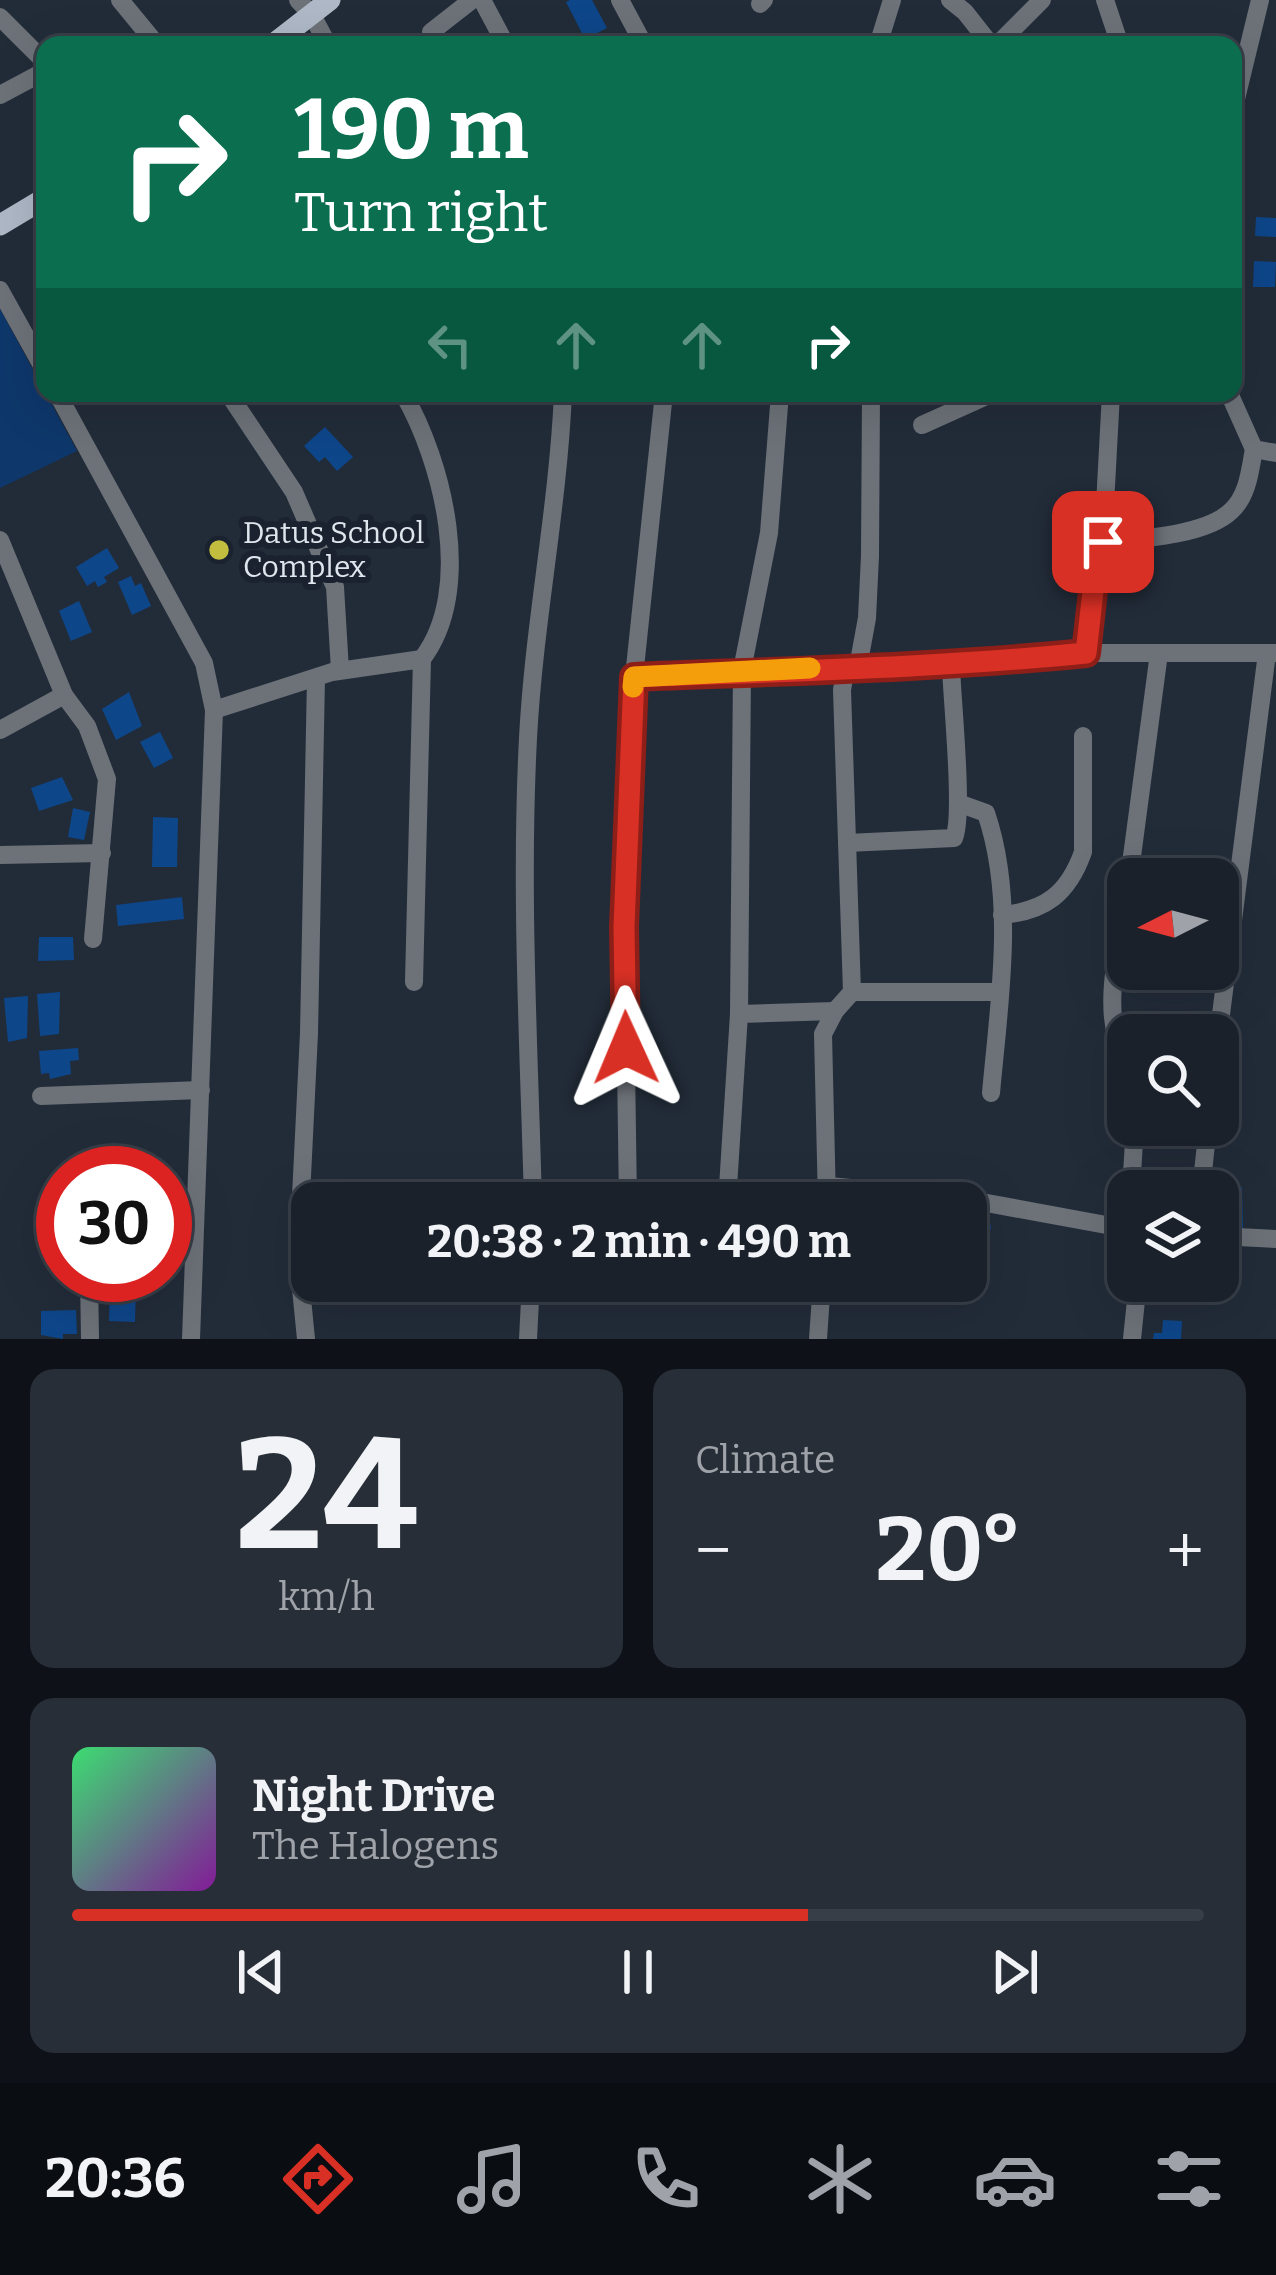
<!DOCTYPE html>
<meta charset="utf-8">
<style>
body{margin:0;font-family:Bitter,serif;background:#272e37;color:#f1f3f6;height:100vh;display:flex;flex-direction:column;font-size:45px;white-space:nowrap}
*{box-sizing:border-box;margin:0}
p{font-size:39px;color:#9fa3a9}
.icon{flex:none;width:66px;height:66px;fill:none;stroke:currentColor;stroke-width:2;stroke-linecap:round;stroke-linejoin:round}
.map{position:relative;height:1339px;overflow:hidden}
.sheet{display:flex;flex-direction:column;gap:30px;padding:30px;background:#0e1218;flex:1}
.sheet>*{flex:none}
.hud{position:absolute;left:36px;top:36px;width:1206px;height:366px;border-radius:24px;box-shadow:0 12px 48px #0002,0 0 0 3px #383e47;background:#0b6e4f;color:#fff;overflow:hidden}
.needle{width:78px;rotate:264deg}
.buttons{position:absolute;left:1107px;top:858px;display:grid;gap:24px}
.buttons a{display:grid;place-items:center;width:132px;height:132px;border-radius:24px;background:#1a212b;box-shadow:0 12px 48px #0002,0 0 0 3px #383e47;font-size:60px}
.speed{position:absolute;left:36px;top:1146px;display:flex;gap:24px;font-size:60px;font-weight:700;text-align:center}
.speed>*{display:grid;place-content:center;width:156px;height:156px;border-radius:50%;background:#1a212b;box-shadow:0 12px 48px #0002,0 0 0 3px #383e47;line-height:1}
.speed .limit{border:18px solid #d22;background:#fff;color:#111}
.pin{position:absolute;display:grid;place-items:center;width:102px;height:102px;color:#fff;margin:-51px;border-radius:24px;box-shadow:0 6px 18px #0006}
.me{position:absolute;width:132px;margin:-66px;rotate:359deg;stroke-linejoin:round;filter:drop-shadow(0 0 9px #0008)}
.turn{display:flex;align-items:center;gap:42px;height:252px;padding:0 60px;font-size:54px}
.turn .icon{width:156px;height:156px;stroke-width:2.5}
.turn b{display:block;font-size:84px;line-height:102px}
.lanes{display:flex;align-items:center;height:114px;padding:0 60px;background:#0003;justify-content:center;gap:60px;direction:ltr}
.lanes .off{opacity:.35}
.big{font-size:90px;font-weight:700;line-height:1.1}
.sheet .widget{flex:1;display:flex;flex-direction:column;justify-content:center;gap:18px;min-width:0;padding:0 42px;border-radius:24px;background:#272e37}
.sheet .dial{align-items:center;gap:0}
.dial b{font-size:156px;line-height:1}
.song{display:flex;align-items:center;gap:36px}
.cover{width:144px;height:144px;border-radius:18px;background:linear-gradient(135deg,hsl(140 70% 55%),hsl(290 70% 35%))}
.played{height:12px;border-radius:6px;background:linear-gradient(90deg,#d93025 65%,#383e47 65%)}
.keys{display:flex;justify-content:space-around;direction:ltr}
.heat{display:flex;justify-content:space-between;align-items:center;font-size:66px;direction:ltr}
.sheet .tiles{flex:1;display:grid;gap:30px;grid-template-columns:1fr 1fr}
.widget:last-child{grid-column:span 2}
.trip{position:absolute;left:291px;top:1182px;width:696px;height:120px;border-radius:24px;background:#1a212b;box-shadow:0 12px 48px #0002,0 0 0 3px #383e47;font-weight:700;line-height:120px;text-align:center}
.dock{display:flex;height:192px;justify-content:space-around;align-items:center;background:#0a0d11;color:#9fa3a9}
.dock .icon{width:84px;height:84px}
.dock .selected{color:#d93025}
.dock b{font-size:54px;color:#f1f3f6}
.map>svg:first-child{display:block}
.green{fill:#0e376b}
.building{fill:#0e468a}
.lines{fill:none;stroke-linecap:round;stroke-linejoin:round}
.minor{stroke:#6d7279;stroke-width:18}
.major{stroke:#aeb8c7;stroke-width:21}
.route-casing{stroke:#8d1f18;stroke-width:30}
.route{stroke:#d93025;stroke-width:21}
.slow{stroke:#f59e0b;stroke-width:21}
.poi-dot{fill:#c3bd3f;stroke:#19222e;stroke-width:4.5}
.labels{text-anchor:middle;stroke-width:12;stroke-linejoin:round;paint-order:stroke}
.poi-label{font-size:30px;fill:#dee5ed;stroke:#19222e;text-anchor:start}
</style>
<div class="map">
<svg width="1276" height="1339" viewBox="0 0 1276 1339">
<rect width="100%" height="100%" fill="#222c39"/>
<polygon class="green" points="0,309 77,451 0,488"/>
<g class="building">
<polygon points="570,0 592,0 607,28 585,39 566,2"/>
<polygon points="1256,217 1276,218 1276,237 1255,236"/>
<polygon points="1254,261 1276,262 1275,287 1253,287"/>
<polygon points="325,427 353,457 337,471 325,457 319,462 304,446"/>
<polygon points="107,548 119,568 104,577 107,582 98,587 95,581 87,586 76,567"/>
<polygon points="131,576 135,586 141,583 151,606 132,615 118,582"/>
<polygon points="79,601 92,632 71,641 59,611"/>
<polygon points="129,692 142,726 116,740 102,709"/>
<polygon points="160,732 173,758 154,768 140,742"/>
<polygon points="62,777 73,800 39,811 31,788"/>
<polygon points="73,808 90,812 84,840 68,837"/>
<polygon points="153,817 178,818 177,867 152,867"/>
<polygon points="182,897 184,919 118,926 116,905"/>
<polygon points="39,937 73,937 74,960 38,961"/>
<polygon points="60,992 59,1034 40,1036 37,994"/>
<polygon points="28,996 27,1038 8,1042 4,998"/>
<polygon points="78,1048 79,1060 70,1061 71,1074 50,1079 49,1073 41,1074 39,1051"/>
<polygon points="112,1158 150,1163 147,1173 110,1173"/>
<polygon points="1220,1187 1242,1187 1243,1230 1218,1230"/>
<polygon points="966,1221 991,1225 987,1252 966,1249"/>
<polygon points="110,1286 136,1287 135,1322 109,1321"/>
<polygon points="76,1310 77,1334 63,1334 63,1339 41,1335 41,1311"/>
<polygon points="1163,1320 1182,1321 1181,1339 1153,1339 1154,1333 1162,1333"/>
</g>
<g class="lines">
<g class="minor">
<polyline points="120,0 157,45"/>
<polyline points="298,0 312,15 328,45"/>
<polyline points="482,0 506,45"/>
<polyline points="620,0 644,45"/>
<polyline points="950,0 965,12 991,45"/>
<polyline points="1105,0 1120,45"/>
<polyline points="760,4 764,0"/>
<polyline points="0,17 45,62"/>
<polyline points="431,32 472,0"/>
<polyline points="878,45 892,0"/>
<polyline points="997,45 1042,0"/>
<polyline points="0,95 45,71"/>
<polyline points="1234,107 1260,0"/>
<polyline points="0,290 45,371"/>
<polyline points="57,393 204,663 214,710 191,1339"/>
<polyline points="228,393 294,492 335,587 340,670"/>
<path d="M403 393C443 462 475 590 422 659"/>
<polyline points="1229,393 1254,449 1276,453"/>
<polyline points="922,425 993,393"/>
<polyline points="0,540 64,695 87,726 107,779 93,939"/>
<path d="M1103 542C1138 539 1205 536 1231 511 1248 496 1250 470 1254 449"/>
<polyline points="1086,653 1097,565 1103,542 1111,393"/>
<polyline points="634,677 742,670 951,667 1086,653 1276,653"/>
<polyline points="214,710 332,672 422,659 414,982"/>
<polyline points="0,730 64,695"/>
<path d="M958 803 986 813C1016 901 999 1003 991 1093"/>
<path d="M847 843 954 838C964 816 952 699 951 667"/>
<polyline points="0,855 102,853"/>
<polyline points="1129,879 1159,653"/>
<path d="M1128 884C1120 944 1097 1014 1128 1069"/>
<path d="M1002 915C1045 911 1068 894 1083 852V736"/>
<polyline points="852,992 999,992"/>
<polyline points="739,1014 835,1011"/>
<polyline points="1218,1038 1267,653"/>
<polyline points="41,1096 201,1090"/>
<polyline points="828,1186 954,1197 1128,1229"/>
<polyline points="1131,1191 1135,1125"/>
<polyline points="1201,1191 1208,1125"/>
<path d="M533 1203C529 1048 520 893 528 738 534 622 558 509 563 393"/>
<polyline points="628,1203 624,927 634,677 664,393"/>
<polyline points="727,1203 739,1014 742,670 769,533 780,393"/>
<polyline points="827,1203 823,1034 835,1011 852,992 842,690 844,678 858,667 867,618 870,556 871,393"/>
<polyline points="1218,1236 1276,1239"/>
<polyline points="89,1275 90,1339"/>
<polyline points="306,1339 298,1258 309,1033 316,678"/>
<polyline points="528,1339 531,1281"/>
<polyline points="818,1339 822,1281"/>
<polyline points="1132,1339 1138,1281"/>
</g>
<g class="major">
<polyline points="272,45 330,0"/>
<polyline points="0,225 45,198"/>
</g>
</g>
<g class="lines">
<g class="route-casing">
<path id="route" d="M626 1048 624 927 634 677C784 671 936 668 1086 653L1096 565 1103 542"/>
</g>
<use href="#route" class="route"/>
<polyline class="slow" points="633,687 634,677 810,668"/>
</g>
<circle class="poi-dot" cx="219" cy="550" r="12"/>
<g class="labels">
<g class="poi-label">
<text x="243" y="543">Datus School<tspan x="243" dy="34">Complex</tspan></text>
</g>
</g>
</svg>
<div class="buttons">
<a><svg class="needle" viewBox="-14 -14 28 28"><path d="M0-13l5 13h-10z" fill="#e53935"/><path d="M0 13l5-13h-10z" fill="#9fa3a9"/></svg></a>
<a><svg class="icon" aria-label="search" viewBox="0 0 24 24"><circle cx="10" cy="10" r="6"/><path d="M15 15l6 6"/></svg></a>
<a><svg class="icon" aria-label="layers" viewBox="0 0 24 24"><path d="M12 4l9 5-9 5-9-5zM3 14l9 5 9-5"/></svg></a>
</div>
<div class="speed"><div class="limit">30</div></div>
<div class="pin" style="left:1103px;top:542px;background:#d93025"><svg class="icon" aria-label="arrive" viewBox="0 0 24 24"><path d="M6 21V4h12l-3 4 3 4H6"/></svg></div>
<svg class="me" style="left:626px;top:1048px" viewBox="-20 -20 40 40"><path d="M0-17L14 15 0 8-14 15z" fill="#d93025" stroke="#fff" stroke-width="4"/></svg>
<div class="trip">20:38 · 2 min · 490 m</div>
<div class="hud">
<div class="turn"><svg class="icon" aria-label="right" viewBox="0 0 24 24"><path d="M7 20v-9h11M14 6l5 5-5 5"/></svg><div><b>190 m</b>Turn right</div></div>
<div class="lanes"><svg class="icon off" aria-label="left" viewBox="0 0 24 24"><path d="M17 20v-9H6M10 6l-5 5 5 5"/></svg><svg class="icon off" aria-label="ahead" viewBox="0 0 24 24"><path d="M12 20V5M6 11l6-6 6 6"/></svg><svg class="icon off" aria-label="ahead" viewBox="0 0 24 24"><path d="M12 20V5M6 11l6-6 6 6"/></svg><svg class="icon" aria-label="right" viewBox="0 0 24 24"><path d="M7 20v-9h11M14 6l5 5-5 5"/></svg></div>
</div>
</div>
<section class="sheet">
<div class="tiles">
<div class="widget dial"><b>24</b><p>km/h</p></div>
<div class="widget"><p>Climate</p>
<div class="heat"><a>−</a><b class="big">20°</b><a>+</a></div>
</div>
<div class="widget">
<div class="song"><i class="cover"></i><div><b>Night Drive</b><p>The Halogens</p></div></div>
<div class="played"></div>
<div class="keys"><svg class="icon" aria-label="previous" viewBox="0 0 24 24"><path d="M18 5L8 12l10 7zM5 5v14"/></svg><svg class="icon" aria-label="pause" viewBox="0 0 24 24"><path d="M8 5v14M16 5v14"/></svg><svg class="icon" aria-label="next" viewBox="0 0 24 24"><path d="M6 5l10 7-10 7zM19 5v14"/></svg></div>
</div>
</div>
</section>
<nav class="dock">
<b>20:36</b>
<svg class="icon selected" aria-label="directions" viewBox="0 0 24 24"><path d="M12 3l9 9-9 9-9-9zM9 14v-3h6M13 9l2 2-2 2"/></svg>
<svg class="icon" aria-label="music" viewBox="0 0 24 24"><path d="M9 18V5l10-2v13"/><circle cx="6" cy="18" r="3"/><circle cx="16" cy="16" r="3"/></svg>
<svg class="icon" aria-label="phone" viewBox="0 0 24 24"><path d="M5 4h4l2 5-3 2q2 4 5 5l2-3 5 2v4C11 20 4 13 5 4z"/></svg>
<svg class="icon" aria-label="climate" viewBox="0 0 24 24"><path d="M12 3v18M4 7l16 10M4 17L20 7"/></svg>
<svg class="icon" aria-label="car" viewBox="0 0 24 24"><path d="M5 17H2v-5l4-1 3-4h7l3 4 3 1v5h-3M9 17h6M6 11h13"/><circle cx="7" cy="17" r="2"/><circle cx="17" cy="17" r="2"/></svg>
<svg class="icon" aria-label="filters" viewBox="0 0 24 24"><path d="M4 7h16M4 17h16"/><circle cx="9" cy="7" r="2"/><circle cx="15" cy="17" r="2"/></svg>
</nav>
